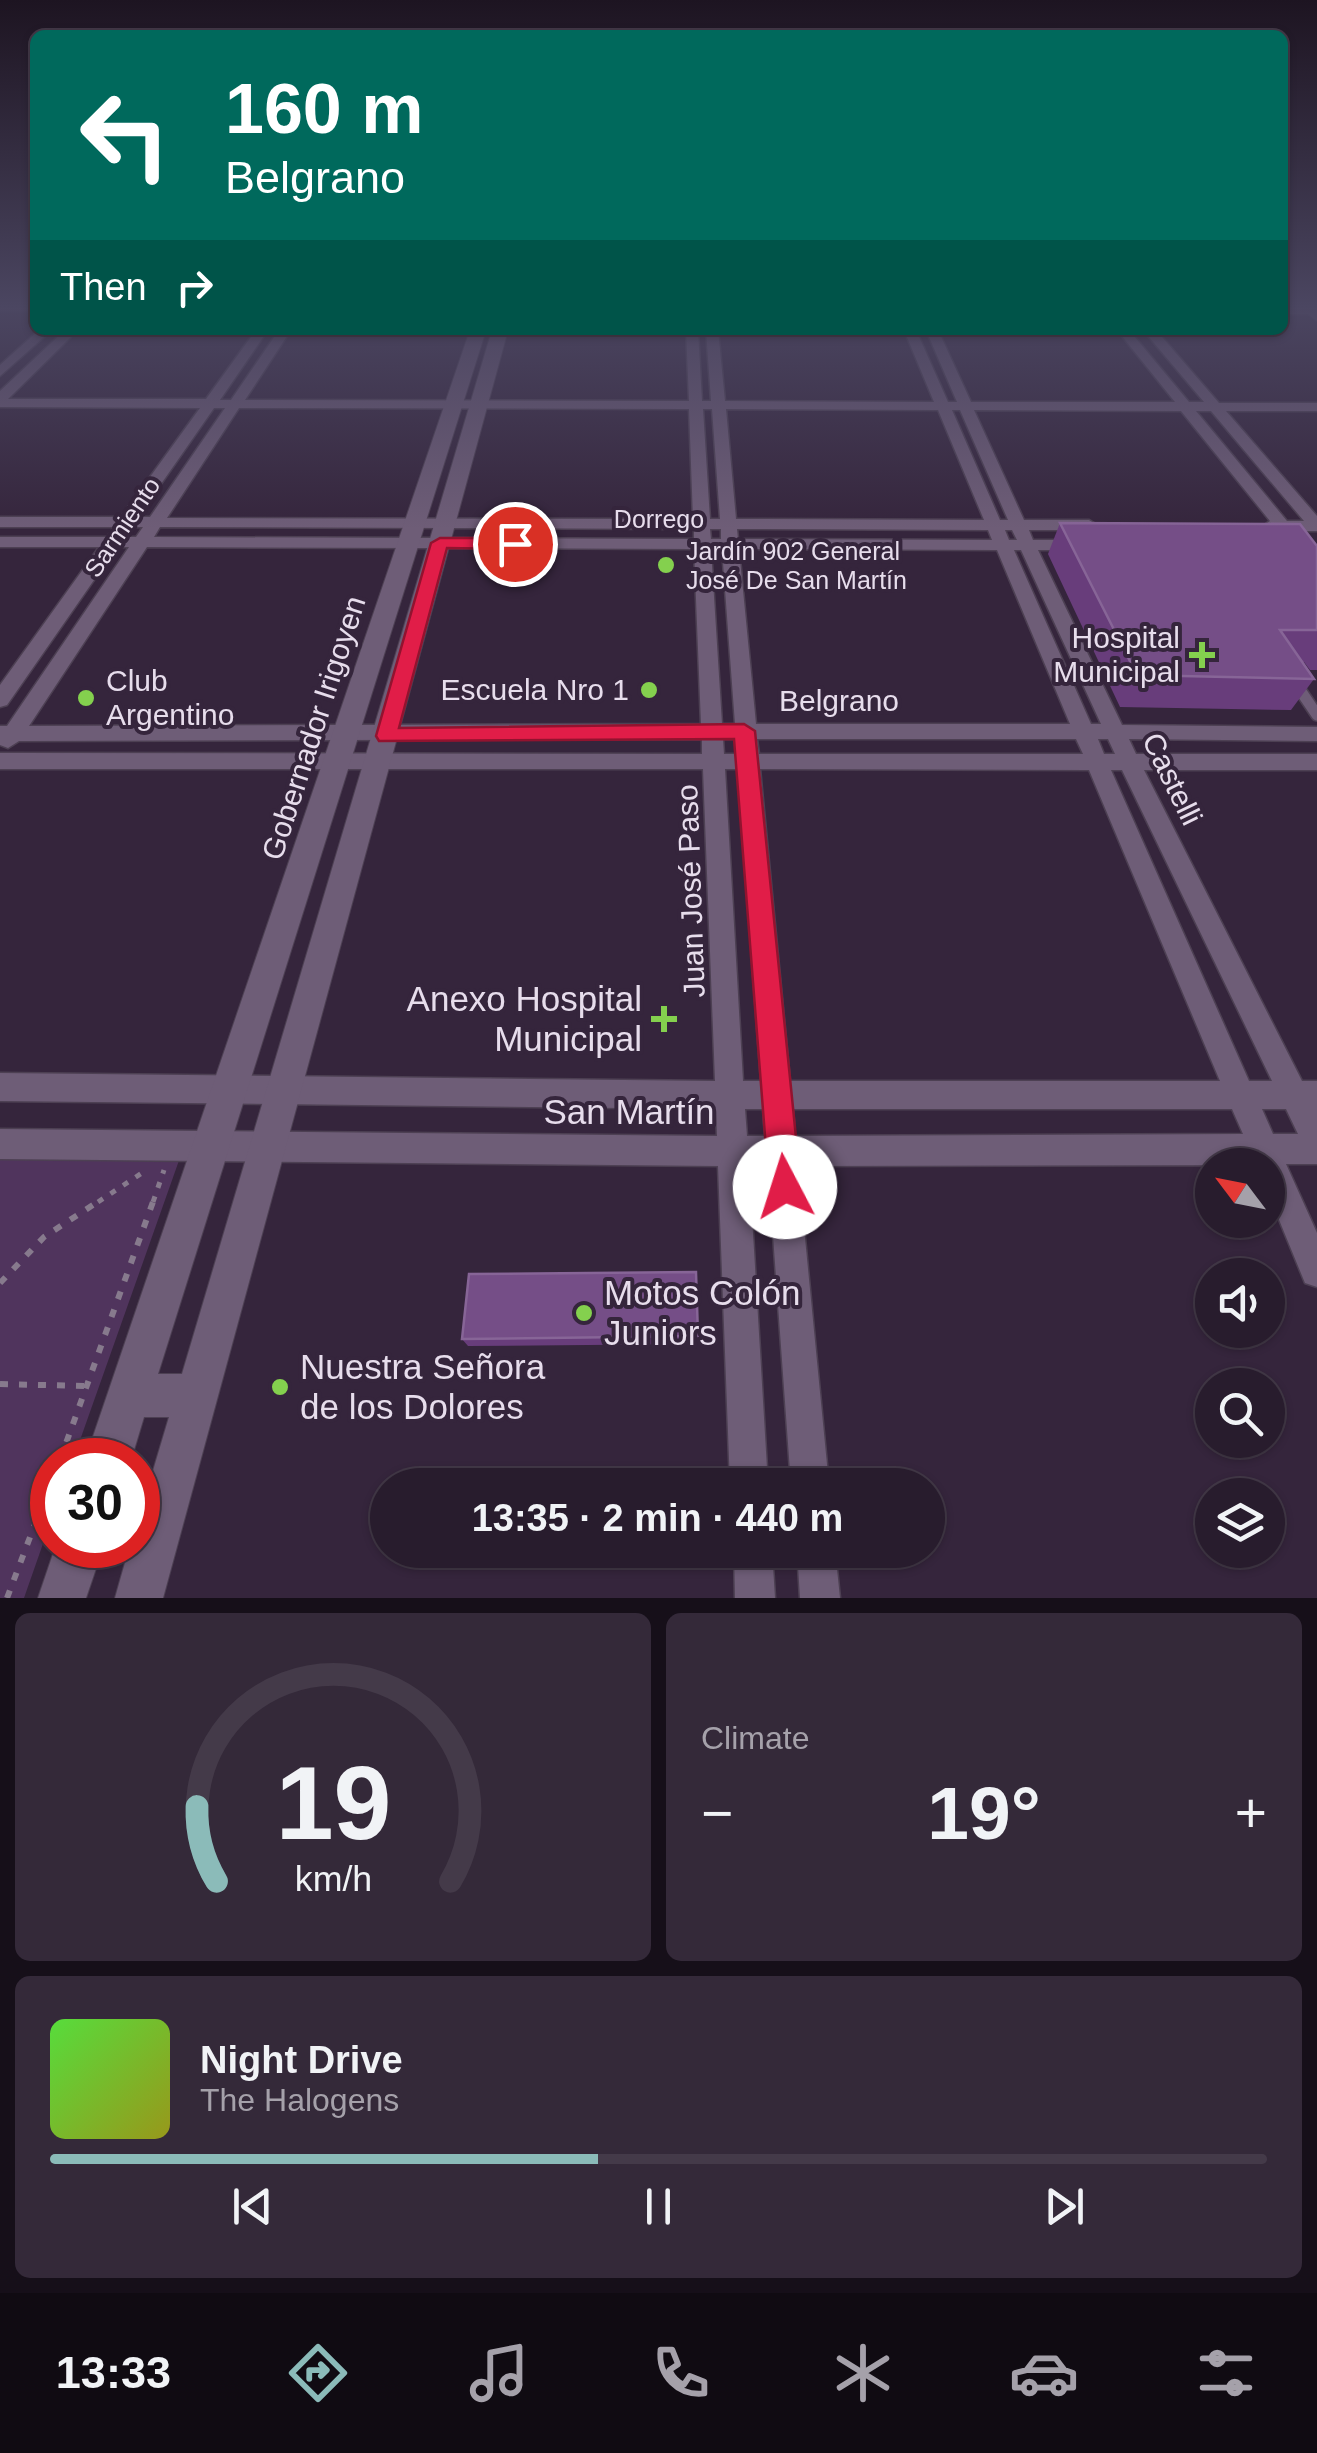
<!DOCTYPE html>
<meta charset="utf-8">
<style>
body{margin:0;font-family:Arial,sans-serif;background:#342939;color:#f1f3f6;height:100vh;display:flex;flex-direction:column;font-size:38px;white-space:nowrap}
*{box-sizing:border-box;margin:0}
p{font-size:32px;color:#a5a1aa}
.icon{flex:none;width:55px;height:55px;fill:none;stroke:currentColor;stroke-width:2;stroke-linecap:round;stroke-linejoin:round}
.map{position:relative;height:1598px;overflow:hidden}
.sheet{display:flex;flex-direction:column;gap:15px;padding:15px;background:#160f19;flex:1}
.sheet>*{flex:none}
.hud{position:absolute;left:30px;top:30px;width:1258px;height:305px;border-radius:15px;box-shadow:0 2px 8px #0004,0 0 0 2px #443a49;background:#00695c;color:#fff;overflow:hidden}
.needle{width:65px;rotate:302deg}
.controls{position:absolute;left:1195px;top:1148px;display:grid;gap:20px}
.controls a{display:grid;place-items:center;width:90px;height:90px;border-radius:50%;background:#281c2d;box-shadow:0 2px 8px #0004,0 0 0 2px #443a49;font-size:50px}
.speed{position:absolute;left:30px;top:1438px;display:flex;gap:20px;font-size:50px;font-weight:700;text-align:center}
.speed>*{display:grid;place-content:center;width:130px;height:130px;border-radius:50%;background:#281c2d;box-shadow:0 2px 8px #0004,0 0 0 2px #443a49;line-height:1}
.speed .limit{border:15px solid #d22;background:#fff;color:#111}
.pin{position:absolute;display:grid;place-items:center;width:85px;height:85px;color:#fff;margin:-42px;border:5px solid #fff;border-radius:50%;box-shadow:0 2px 10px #0007}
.me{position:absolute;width:110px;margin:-55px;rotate:355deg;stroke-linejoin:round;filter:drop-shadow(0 0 8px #0008)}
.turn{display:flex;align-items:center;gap:35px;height:210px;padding:0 30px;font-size:45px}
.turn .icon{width:130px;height:130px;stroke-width:2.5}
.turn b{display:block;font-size:70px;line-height:85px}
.then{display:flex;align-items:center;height:95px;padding:0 30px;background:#0003;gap:20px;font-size:38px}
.big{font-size:75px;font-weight:800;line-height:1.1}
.sheet .widget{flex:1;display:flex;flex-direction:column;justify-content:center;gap:15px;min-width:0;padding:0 35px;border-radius:15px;background:#342939}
.sheet .dial{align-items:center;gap:0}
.dial svg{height:260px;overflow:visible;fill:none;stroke:#443a49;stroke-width:7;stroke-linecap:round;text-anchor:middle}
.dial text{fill:#f1f3f6;stroke:none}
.song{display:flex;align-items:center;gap:30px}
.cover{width:120px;height:120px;border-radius:15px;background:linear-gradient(135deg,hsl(110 70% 55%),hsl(60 70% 35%))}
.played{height:10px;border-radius:5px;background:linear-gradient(90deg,#8bbbb9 45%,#443a49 45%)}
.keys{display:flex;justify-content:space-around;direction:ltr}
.heat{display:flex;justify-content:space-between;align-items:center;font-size:55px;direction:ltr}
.sheet .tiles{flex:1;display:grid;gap:15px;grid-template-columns:1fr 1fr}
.widget:last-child{grid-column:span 2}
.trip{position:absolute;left:370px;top:1468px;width:575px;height:100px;border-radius:50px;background:#281c2d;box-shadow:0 2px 8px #0004,0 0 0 2px #443a49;font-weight:800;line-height:100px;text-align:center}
.menu{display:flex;height:160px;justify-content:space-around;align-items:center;background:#100b12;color:#a5a1aa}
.menu .icon{width:70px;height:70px}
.menu .active{color:#8bbbb9}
.menu b{font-size:45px;color:#f1f3f6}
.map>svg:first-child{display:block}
.green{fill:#50345d}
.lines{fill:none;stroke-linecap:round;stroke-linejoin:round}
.service-casing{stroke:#4d4053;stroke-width:14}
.minor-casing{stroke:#4d4053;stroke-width:3}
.tertiary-casing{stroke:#4d4053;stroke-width:2}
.path-far1{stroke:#877a8d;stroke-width:5;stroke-dasharray:6 9;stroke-linecap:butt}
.path{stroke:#877a8d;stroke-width:6;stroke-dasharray:8 11;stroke-linecap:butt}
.service{stroke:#6e5d77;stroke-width:11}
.minor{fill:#6e5d77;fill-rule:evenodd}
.tertiary{fill:#6e5d77;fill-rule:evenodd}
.wall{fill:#683d7b}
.building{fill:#754e87;stroke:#876597;stroke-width:2.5}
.route{fill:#e11d48;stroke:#92132f;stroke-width:2.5}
.poi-dot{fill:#84d04e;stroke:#35253c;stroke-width:4}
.labels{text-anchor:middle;stroke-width:8;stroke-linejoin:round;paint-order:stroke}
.far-street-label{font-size:25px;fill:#e7ddec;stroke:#35253c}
.far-poi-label{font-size:25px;fill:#e7ddec;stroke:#35253c;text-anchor:start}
.poi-label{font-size:30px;fill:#e7ddec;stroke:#35253c;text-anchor:end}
.street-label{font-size:30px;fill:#e7ddec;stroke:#35253c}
.near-poi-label{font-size:35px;fill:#e7ddec;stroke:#35253c;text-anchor:start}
.near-street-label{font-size:35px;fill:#e7ddec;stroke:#35253c}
</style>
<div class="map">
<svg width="1317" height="1598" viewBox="0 0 1317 1598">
<rect width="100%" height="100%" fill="#35253c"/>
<polygon class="green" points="182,1152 73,1460 52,1460 52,1518 24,1598 0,1598 0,1153"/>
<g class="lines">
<g class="service-casing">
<polyline id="service" points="1294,681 1317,715"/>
</g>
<g class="minor-casing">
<g id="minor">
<rect x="0" y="305" width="35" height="6"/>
<rect x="1282" y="306" width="35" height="8"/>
<polygon points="39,330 52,330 0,376 0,365"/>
<path d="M65 330H78L8 399H206L256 330H268L220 400H231L279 330H291L245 400 689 401 686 330H698L702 401H711L706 330H718L725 401 934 402 904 330H916L948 402H957L926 330H938L971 402H1175L1117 330H1129L1189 402H1204L1143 330H1156L1219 403H1317V411H1226L1317 516V531H1295L1317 558V574L1311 573 1277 531 1265 530 1263 526 1270 521 1181 411 974 410 1024 520H1089L1097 525 1089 530H1029L1033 540H1081L1089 545 1081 550H1038L1122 725 1317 727V741L1129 739 1136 754H1317V770H1144L1302 1081H1317V1164H1286L1317 1233V1287L1305 1283 1268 1193V1165L798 1166 829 1485H791L768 1166H749L768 1485H730L718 1166 0 1159V1129L717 1136 716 1109 0 1101V1073L715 1081 703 769H0V753L702 754V739L19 741 8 748 0 745V726H7L129 547H117L7 705 0 707V685L99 547H0V537H107L114 527H0V517H121L200 408 0 407V391ZM214 408H225L150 517H138ZM239 408 689 409 693 519 167 518ZM703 409H712L720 519H710ZM726 409 938 410 984 520 736 519ZM952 410H960L1008 520H1000ZM1196 411H1211L1304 521H1287ZM131 527H143L136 537H124ZM160 527 694 529V539L154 537ZM710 529H721V539H711ZM737 529 988 530 992 540 738 539ZM1005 530H1012L1017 540H1009ZM147 547 694 549 701 724 29 726ZM711 549H722L735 724H722ZM739 549 997 550 1070 724H756ZM1014 550H1021L1101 724H1091ZM723 739H736L737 754H724ZM757 739H1076L1083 754H759ZM1098 739H1108L1115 754H1104ZM725 769H738L761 1081H743ZM760 769 1089 770 1220 1081H790ZM1111 770H1122L1272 1081H1249ZM745 1109H763L765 1136H747ZM793 1109H1232L1243 1134 795 1136ZM1262 1109H1286L1298 1134H1273Z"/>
<polygon points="734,1550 772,1550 775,1598 735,1598"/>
<polygon points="797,1550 835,1550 840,1598 800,1598"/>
</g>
</g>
<g class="tertiary-casing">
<g id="tertiary">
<polygon points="1296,305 1312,305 1317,310 1317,321"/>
<polygon points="470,330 486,330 158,1374 182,1374 492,330 508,330 163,1598 115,1598 130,1545 138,1545 138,1521 169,1417 144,1417 131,1460 85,1460"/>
<polygon points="56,1545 104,1545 86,1598 38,1598"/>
</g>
</g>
<g class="path-far1">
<polyline points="98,1202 145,1171"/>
<polyline points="153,1202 164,1170"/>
</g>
<g class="path">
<polyline points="0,1283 44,1237 102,1199"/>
<polyline points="0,1384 85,1386"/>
<polyline points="60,1460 154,1199"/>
<polyline points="7,1598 52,1479"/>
</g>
<use href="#service" class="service"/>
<use href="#minor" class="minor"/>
<use href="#tertiary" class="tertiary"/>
</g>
<g class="wall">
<polygon points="1060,523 1317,546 1317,670 1310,670 1304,662 1302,662 1314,679 1291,710 1120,707 1048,554"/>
<polygon points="698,1336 696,1344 468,1346 462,1339"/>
</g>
<g class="building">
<polygon points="1060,523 1300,524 1317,546 1317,630 1280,630 1314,679 1137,675"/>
<polygon points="696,1272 698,1336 462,1339 469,1274"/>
</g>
<linearGradient id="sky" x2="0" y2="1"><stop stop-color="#1d1421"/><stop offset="0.58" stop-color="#4b4661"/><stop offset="1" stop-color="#4b4661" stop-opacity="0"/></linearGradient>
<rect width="1317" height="529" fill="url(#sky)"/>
<polygon class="route" points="440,538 515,538 524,544 515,549 447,548 399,728 744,724 755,731 801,1187 796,1198 785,1202 774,1198 769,1187 734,739 379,741 376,736 431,543"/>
<g class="poi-dot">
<circle cx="666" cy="565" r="10"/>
<path d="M1197 640h10v10h10v10h-10v10h-10v-10h-10v-10h10z"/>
<circle cx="649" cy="690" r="10"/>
<circle cx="86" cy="698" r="10"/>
<path d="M659 1004h10v10h10v10h-10v10h-10v-10h-10v-10h10z"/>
<circle cx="584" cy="1313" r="10"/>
<circle cx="280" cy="1387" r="10"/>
</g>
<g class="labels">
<g class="far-street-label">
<text x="659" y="528">Dorrego</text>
<text transform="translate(122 527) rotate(-56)" y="9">Sarmiento</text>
</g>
<g class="far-poi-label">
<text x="686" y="560">Jardín 902 General<tspan x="686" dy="29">José De San Martín</tspan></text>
</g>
<g class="poi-label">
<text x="1180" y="648">Hospital<tspan x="1180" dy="34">Municipal</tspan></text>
<text x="106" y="691" text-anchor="start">Club<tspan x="106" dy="34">Argentino</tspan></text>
<text x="629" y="700">Escuela Nro 1</text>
</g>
<g class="street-label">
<text x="839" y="711">Belgrano</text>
<text transform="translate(314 728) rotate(-72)" y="10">Gobernador Irigoyen</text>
<text transform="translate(1172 779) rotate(64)" y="10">Castelli</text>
<text transform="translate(691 891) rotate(-92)" y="10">Juan José Paso</text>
</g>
<g class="near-poi-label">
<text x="642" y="1011" text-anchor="end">Anexo Hospital<tspan x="642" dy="40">Municipal</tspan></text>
<text x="604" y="1305">Motos Colón<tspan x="604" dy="40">Juniors</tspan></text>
<text x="300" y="1379">Nuestra Señora<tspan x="300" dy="40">de los Dolores</tspan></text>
</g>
<g class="near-street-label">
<text x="629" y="1124">San Martín</text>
</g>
</g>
</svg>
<div class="controls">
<a><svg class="needle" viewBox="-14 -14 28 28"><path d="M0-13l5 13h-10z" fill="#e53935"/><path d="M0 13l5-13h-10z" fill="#a5a1aa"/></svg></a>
<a><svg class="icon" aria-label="sound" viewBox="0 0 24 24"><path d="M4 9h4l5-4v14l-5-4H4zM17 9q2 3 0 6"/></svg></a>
<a><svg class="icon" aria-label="search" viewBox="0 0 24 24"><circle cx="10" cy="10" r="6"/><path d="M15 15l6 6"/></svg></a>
<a><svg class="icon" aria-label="layers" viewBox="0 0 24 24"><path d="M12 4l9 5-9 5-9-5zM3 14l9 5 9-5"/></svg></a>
</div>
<div class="speed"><div class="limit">30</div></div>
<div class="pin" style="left:515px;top:544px;background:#d93025"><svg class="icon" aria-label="arrive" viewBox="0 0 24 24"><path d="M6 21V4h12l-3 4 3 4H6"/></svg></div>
<svg class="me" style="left:785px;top:1187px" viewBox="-20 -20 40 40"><circle r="19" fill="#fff"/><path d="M0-13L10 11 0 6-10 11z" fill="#e11d48"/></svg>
<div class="trip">13:35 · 2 min · 440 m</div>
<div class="hud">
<div class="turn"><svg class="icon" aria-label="left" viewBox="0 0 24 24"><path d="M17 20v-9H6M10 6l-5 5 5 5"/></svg><div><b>160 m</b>Belgrano</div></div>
<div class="then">Then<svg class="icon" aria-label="right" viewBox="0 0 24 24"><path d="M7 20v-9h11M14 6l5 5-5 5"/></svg></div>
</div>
</div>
<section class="sheet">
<div class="tiles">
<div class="widget dial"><svg viewBox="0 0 100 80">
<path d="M14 69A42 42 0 1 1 86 69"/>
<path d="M14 69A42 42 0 0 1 8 46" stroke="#8bbbb9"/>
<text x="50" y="56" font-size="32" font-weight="700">19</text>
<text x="50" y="72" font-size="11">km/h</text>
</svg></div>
<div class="widget"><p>Climate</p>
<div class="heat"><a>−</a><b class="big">19°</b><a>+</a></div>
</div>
<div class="widget">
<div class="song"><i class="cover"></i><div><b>Night Drive</b><p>The Halogens</p></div></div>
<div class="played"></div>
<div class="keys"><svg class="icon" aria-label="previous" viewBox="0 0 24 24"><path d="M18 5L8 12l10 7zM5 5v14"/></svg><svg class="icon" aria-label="pause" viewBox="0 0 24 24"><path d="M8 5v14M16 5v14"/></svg><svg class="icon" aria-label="next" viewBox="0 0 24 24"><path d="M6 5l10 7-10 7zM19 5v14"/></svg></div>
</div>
</div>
</section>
<nav class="menu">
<b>13:33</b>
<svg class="icon active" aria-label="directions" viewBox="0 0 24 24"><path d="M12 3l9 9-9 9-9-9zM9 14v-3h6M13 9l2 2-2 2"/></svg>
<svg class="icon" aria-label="music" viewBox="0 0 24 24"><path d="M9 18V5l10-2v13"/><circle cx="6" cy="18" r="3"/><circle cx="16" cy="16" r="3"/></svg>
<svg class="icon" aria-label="phone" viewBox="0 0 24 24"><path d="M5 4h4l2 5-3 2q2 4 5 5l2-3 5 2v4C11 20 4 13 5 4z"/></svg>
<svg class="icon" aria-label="climate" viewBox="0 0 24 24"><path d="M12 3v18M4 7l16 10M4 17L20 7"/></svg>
<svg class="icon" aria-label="car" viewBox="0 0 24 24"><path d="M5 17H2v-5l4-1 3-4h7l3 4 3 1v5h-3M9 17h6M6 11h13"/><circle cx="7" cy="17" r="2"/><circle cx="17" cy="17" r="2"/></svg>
<svg class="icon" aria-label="filters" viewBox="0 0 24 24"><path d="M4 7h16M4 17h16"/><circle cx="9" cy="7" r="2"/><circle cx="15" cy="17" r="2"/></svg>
</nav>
